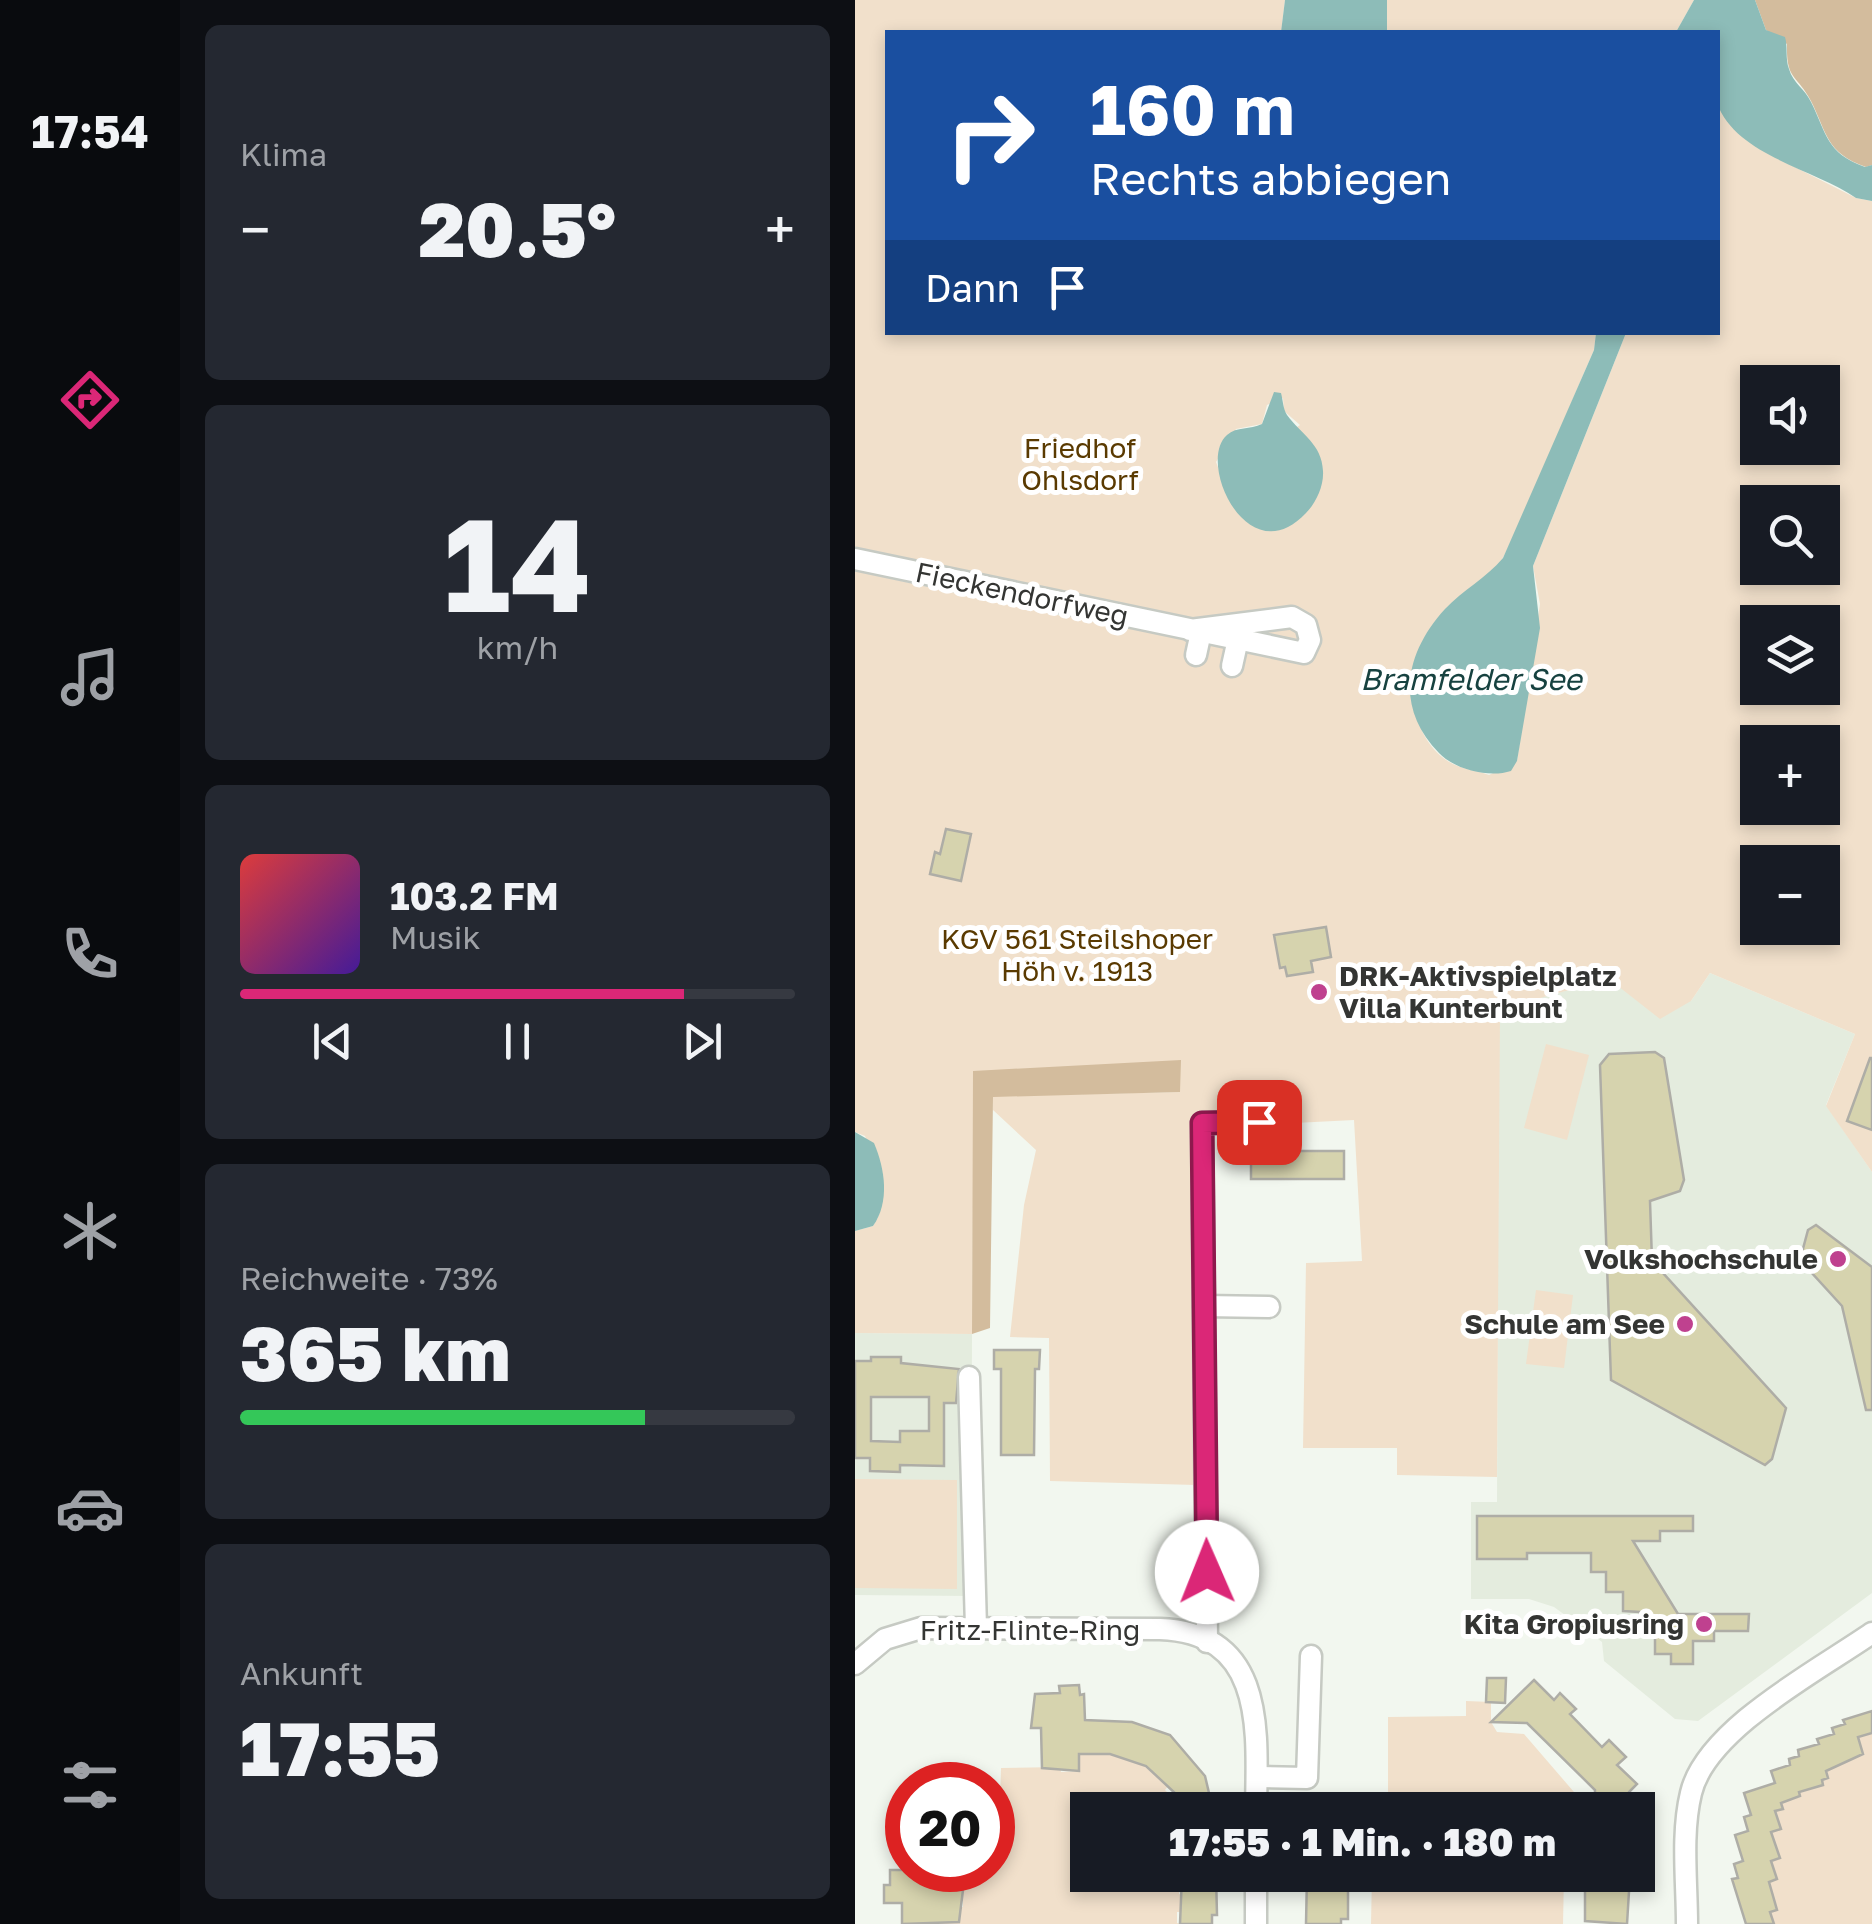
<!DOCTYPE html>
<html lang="de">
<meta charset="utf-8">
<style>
body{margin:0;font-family:"Golos Text",sans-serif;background:#242831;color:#f1f3f6;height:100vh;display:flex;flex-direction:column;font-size:38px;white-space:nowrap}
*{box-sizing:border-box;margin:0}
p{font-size:32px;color:#9ea1a6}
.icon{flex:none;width:55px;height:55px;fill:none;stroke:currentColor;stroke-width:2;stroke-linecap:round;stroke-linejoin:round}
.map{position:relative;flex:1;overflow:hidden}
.drawer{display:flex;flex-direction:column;gap:25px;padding:25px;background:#0d0f14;width:675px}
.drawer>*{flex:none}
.top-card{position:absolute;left:30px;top:30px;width:835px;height:305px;border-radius:0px;box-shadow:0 5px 15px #0003;background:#1a4fa0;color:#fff;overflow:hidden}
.controls{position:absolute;left:885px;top:365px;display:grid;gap:20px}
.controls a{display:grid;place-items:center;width:100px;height:100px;border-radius:0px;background:#171b24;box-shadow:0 5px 15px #0003;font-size:50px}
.speed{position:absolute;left:30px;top:1762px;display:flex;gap:20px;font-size:50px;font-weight:700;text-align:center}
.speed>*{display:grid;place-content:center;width:130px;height:130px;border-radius:50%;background:#171b24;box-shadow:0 5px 15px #0003;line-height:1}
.speed .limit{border:15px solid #d22;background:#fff;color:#111}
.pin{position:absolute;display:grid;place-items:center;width:85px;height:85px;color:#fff;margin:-42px;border-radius:20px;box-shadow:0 5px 15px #0006}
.me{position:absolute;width:110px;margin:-55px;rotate:359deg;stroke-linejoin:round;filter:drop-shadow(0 0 8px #0008)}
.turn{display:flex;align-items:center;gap:35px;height:210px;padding:0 40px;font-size:45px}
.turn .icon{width:130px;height:130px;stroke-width:2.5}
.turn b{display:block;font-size:70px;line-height:85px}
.then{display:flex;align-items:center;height:95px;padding:0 40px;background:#0003;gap:20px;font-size:38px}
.big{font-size:75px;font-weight:800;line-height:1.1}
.drawer .tile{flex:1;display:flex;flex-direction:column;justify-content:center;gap:15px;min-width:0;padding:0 35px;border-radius:15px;background:#242831}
.drawer .dial{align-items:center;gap:0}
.dial b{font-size:130px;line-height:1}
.song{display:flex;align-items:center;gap:30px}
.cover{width:120px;height:120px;border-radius:15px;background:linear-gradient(135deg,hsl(0 70% 55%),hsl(260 70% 35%))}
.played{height:10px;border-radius:5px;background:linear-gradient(90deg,#db2777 80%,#363941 80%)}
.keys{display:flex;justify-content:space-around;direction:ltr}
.heat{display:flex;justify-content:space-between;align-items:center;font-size:55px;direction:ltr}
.charge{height:15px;border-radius:8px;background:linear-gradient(90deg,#34c759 73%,#363941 0)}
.trip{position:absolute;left:215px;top:1792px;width:585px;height:100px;border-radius:0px;background:#171b24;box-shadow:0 5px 15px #0003;font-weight:800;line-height:100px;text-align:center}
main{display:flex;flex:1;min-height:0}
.menu{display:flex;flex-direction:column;width:180px;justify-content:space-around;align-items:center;background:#090b0e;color:#9ea1a6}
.menu .icon{width:70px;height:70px}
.menu .selected{color:#db2777}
.menu b{font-size:45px;color:#f1f3f6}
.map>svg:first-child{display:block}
.built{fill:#e4ecde}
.green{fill:#f1e0cb;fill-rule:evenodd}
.forest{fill:#d3bc9d}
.water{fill:#8dbcb8}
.building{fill:#d6d3ae;stroke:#aeada6;stroke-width:2.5;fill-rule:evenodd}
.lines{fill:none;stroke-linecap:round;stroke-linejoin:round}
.minor-casing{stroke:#c6cac3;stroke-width:25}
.minor{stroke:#fff;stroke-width:20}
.route-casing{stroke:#8e194d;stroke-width:25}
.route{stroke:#db2777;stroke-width:18}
.poi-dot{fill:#bf418f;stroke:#fff;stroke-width:4}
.labels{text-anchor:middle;stroke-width:10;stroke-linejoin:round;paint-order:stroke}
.park-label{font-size:28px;fill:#5a3a01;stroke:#fff}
.street-label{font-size:28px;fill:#343533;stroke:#fff}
.poi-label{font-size:28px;font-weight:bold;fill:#343533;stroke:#fff;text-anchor:end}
.water-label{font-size:30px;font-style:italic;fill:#174240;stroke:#fff}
</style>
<main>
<nav class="menu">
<b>17:54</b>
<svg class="icon selected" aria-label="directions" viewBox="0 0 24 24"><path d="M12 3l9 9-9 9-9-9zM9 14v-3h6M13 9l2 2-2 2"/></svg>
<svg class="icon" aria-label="music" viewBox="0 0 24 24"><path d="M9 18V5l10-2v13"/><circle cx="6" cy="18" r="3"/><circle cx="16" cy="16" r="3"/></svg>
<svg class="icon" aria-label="phone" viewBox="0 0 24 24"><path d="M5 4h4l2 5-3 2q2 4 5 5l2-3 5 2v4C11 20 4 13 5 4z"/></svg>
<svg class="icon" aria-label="climate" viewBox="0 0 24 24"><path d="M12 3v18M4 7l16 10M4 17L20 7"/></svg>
<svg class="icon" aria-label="car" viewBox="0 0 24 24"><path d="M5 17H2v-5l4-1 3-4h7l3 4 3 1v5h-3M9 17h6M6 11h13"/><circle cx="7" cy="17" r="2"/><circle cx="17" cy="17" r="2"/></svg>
<svg class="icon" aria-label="filters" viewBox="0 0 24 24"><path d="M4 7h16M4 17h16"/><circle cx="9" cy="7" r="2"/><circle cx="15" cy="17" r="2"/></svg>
</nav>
<section class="drawer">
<div class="tile"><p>Klima</p>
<div class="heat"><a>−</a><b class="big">20.5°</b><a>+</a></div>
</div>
<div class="tile dial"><b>14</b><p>km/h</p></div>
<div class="tile">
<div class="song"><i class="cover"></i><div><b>103.2 FM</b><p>Musik</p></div></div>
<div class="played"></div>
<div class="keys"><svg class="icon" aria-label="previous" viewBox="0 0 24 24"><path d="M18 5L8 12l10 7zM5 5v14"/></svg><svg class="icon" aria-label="pause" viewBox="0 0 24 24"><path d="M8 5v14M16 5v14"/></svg><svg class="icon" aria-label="next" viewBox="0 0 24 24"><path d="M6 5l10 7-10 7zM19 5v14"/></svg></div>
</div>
<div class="tile"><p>Reichweite · 73%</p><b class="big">365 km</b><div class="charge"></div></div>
<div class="tile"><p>Ankunft</p><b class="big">17:55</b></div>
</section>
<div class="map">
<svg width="1017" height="1924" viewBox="0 0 1017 1924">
<rect width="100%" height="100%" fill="#f2f7ef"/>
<g class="built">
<polygon points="855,973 1000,1034 971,1105 1017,1172 1017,1593 843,1721 820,1719 749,1661 747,1642 699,1607 674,1599 616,1599 616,1502 642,1502 644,1009 754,979 836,1001"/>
<polygon points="0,1333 117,1334 116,1596 0,1595"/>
</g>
<g class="green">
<path d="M0 0H430L426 32H32V332L741 333 739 350C709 417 683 488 650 554 636 583 595 602 575 629 547 668 552 740 598 764 608 769 623 771 634 775L662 761 685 604 678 566 771 333 862 332 863 103 916 155 1001 198 1017 201V1172L971 1106 1000 1034 855 973 836 1001 805 1019 754 979 645 1009 642 1477 542 1475V1448H448L451 1263 507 1261 499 1120 343 1128 341 1485 195 1481 194 1338 155 1337 169 1205 181 1150 138 1110V1096L325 1092 119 1072 117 1334 0 1333V1231L18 1226C38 1196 21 1166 10 1136L0 1132V571L207 616 213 598 0 552ZM902 382H968V448H902ZM428 398 429 411 445 425 367 478 361 462 381 429 407 424 412 405ZM902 502H968V568H902ZM902 622H968V688H902ZM902 742H968V808H902ZM902 862H968V928H902Z"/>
<polygon points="532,0 839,0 821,32 532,32"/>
<polygon points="691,1044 734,1055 712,1140 669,1128"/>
<polygon points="681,1290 718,1295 709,1368 671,1364"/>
<polygon points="0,1479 102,1480 102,1589 0,1588"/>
<polygon points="611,1701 636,1702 636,1722 642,1732 669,1734 725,1799 740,1798 740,1810 533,1810 533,1717 611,1716"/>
<polygon points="1017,1733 1017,1924 919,1924 915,1912 922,1909 914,1882 916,1861 925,1858 916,1832 925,1828 920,1811 928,1808 926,1803 945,1797 944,1792 968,1785 967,1780 973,1778 971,1771 1008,1755 1003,1737"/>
<polygon points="255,1749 255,1755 275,1761 277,1756 313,1786 310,1790 317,1797 322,1795 328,1810 232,1810 232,1875 327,1875 324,1894 329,1895 329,1912 322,1912 322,1923 326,1924 71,1924 71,1912 108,1907 108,1891 91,1890 91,1870 138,1870 138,1840 144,1839 146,1768 205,1767 206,1772 223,1771 223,1754"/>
<polygon points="517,1875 709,1875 708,1924 516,1924"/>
</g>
<g class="forest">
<path d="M900 0H1017V165L1011 167C971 153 972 133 956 101 942 74 931 81 932 44L911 30Z"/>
<polygon points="326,1060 325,1092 138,1097 135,1328 117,1334 118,1071"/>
</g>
<g class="water">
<polygon points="430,0 532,0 532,32 426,32"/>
<path d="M839 0H900L911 30 930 37C933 47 930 58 934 69 938 83 950 89 956 102 972 134 971 153 1010 167L1017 165V201L1001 198C960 169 881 156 862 103 857 88 862 50 862 32H821Z"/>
<path d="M741 333H771L678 566 685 628 662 761 656 771C635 778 600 770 584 753 540 708 549 654 590 609 608 590 631 578 648 558L739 350Z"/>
<path d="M419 392 426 393C428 400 428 409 432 415 446 434 467 444 468 471 469 486 461 503 451 513 393 575 341 462 372 435 382 426 395 430 407 424Z"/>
<path d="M0 1132 19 1143C30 1169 35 1202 18 1226L0 1231Z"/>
</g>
<g class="building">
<polygon points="91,829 116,834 106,881 75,874 80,852 85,854"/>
<polygon points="471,927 476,957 456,961 458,972 432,976 430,967 425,968 419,935"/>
<polygon points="800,1052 809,1058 829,1180 825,1191 795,1201 797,1261 931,1408 917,1459 910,1465 756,1380 745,1065 754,1054"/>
<polygon points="1015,1058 1017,1058 1017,1130 992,1121"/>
<rect x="396" y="1151" width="93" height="28"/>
<polygon points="961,1225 1017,1267 1017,1410 1011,1410 987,1306 945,1260 953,1230"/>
<polygon points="139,1350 185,1350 184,1369 180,1369 179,1455 146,1455 146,1369 139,1369"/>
<path d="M16 1357H46V1363L104 1369 101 1403H89V1466L45 1465V1472L15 1471V1458H0V1361H16ZM16 1397H74V1431H45V1442L16 1441Z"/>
<polygon points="622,1516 838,1516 838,1531 805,1531 805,1541 778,1541 823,1614 894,1614 893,1631 859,1631 859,1641 838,1641 838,1664 816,1664 816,1654 800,1654 800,1632 785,1632 785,1612 768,1611 768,1592 751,1592 751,1572 736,1572 736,1553 672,1553 672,1559 622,1559"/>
<polygon points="632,1678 651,1678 650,1703 631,1702"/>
<polygon points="679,1680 699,1700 705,1693 721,1709 715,1714 747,1747 754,1740 771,1757 762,1765 782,1784 774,1792 774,1810 740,1810 740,1790 672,1723 636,1722"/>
<polygon points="224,1685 225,1695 229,1694 230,1720 277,1722 315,1735 350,1776 358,1810 328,1810 322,1795 291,1766 255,1754 224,1754 224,1771 187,1768 186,1728 176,1728 180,1694 205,1693 204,1686"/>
<polygon points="1017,1711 1017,1733 1003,1737 1008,1754 971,1771 973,1778 967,1780 968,1785 944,1792 945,1796 926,1803 928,1809 920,1811 926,1829 916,1832 925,1858 916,1861 922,1879 914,1882 922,1910 915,1912 919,1924 891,1924 877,1879 883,1878 879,1864 888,1861 880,1835 893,1831 889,1817 896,1815 889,1793 920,1783 916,1771 935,1765 934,1759 944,1756 943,1750 964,1744 962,1739 979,1734 977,1728 990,1724 988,1720"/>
<polygon points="35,1870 91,1870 91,1890 108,1890 104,1922 47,1924 47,1903 29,1903 29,1885 35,1885"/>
<polygon points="327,1875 361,1875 362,1915 357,1915 357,1924 325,1924"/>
<polygon points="452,1875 485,1875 485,1883 493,1883 493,1919 486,1919 486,1924 451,1924"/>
<polygon points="740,1875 775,1875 772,1924 730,1921 730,1883 740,1883"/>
</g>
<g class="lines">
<g class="minor-casing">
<g id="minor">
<path d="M0 559C149 591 299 622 449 653L455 640 451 625 437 617 335 630"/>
<polyline points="341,655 346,632"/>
<polyline points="377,666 383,639"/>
<polyline points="349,1306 414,1307"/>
<polyline points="114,1377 121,1628"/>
<polyline points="352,1642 347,1123 404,1122"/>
<path d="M0 1664 30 1639 66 1628 305 1629C412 1633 402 1733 401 1810"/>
<polyline points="402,1777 452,1778 456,1656"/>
<polyline points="401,1805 487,1806"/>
<polyline points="401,1924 401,1875"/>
<path d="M832 1924C832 1882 826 1834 836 1793 851 1729 964 1670 1017 1633"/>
</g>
</g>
<use href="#minor" class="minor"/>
</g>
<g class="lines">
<g class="route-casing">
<polyline id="route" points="352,1572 347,1123 404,1122"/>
</g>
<use href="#route" class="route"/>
</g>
<g class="poi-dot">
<circle cx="464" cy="992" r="10"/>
<circle cx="983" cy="1259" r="10"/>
<circle cx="830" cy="1324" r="10"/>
<circle cx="849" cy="1624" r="10"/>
</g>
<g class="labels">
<g class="park-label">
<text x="225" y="458">Friedhof<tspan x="225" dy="32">Ohlsdorf</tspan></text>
<text x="222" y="949">KGV 561 Steilshoper<tspan x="222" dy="32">Höh v. 1913</tspan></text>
</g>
<g class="street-label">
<text transform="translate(167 594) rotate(12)" y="10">Fieckendorfweg</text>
<text x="175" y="1640">Fritz-Flinte-Ring</text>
</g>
<g class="poi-label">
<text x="484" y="986" text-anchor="start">DRK-Aktivspielplatz<tspan x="484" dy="32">Villa Kunterbunt</tspan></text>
<text x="963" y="1269">Volkshochschule</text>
<text x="810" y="1334">Schule am See</text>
<text x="829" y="1634">Kita Gropiusring</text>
</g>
<g class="water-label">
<text x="616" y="690">Bramfelder See</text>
</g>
</g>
</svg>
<div class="controls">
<a><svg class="icon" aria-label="sound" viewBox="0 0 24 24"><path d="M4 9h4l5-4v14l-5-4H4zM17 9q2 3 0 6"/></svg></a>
<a><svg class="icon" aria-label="search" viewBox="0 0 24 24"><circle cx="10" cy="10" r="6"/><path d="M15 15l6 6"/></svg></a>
<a><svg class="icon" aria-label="layers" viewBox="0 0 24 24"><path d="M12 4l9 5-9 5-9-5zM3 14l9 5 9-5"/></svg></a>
<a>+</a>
<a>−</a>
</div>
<div class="speed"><div class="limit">20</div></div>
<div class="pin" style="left:404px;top:1122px;background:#d93025"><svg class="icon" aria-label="arrive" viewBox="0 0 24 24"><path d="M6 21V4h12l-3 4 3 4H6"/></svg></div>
<svg class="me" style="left:352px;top:1572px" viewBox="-20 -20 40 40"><circle r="19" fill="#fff"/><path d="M0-13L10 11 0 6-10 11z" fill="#db2777"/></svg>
<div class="trip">17:55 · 1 Min. · 180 m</div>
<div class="top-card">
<div class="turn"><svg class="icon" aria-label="right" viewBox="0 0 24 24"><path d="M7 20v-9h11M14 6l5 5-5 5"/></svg><div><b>160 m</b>Rechts abbiegen</div></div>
<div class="then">Dann<svg class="icon" aria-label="arrive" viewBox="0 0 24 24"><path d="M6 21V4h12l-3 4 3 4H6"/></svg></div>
</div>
</div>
</main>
